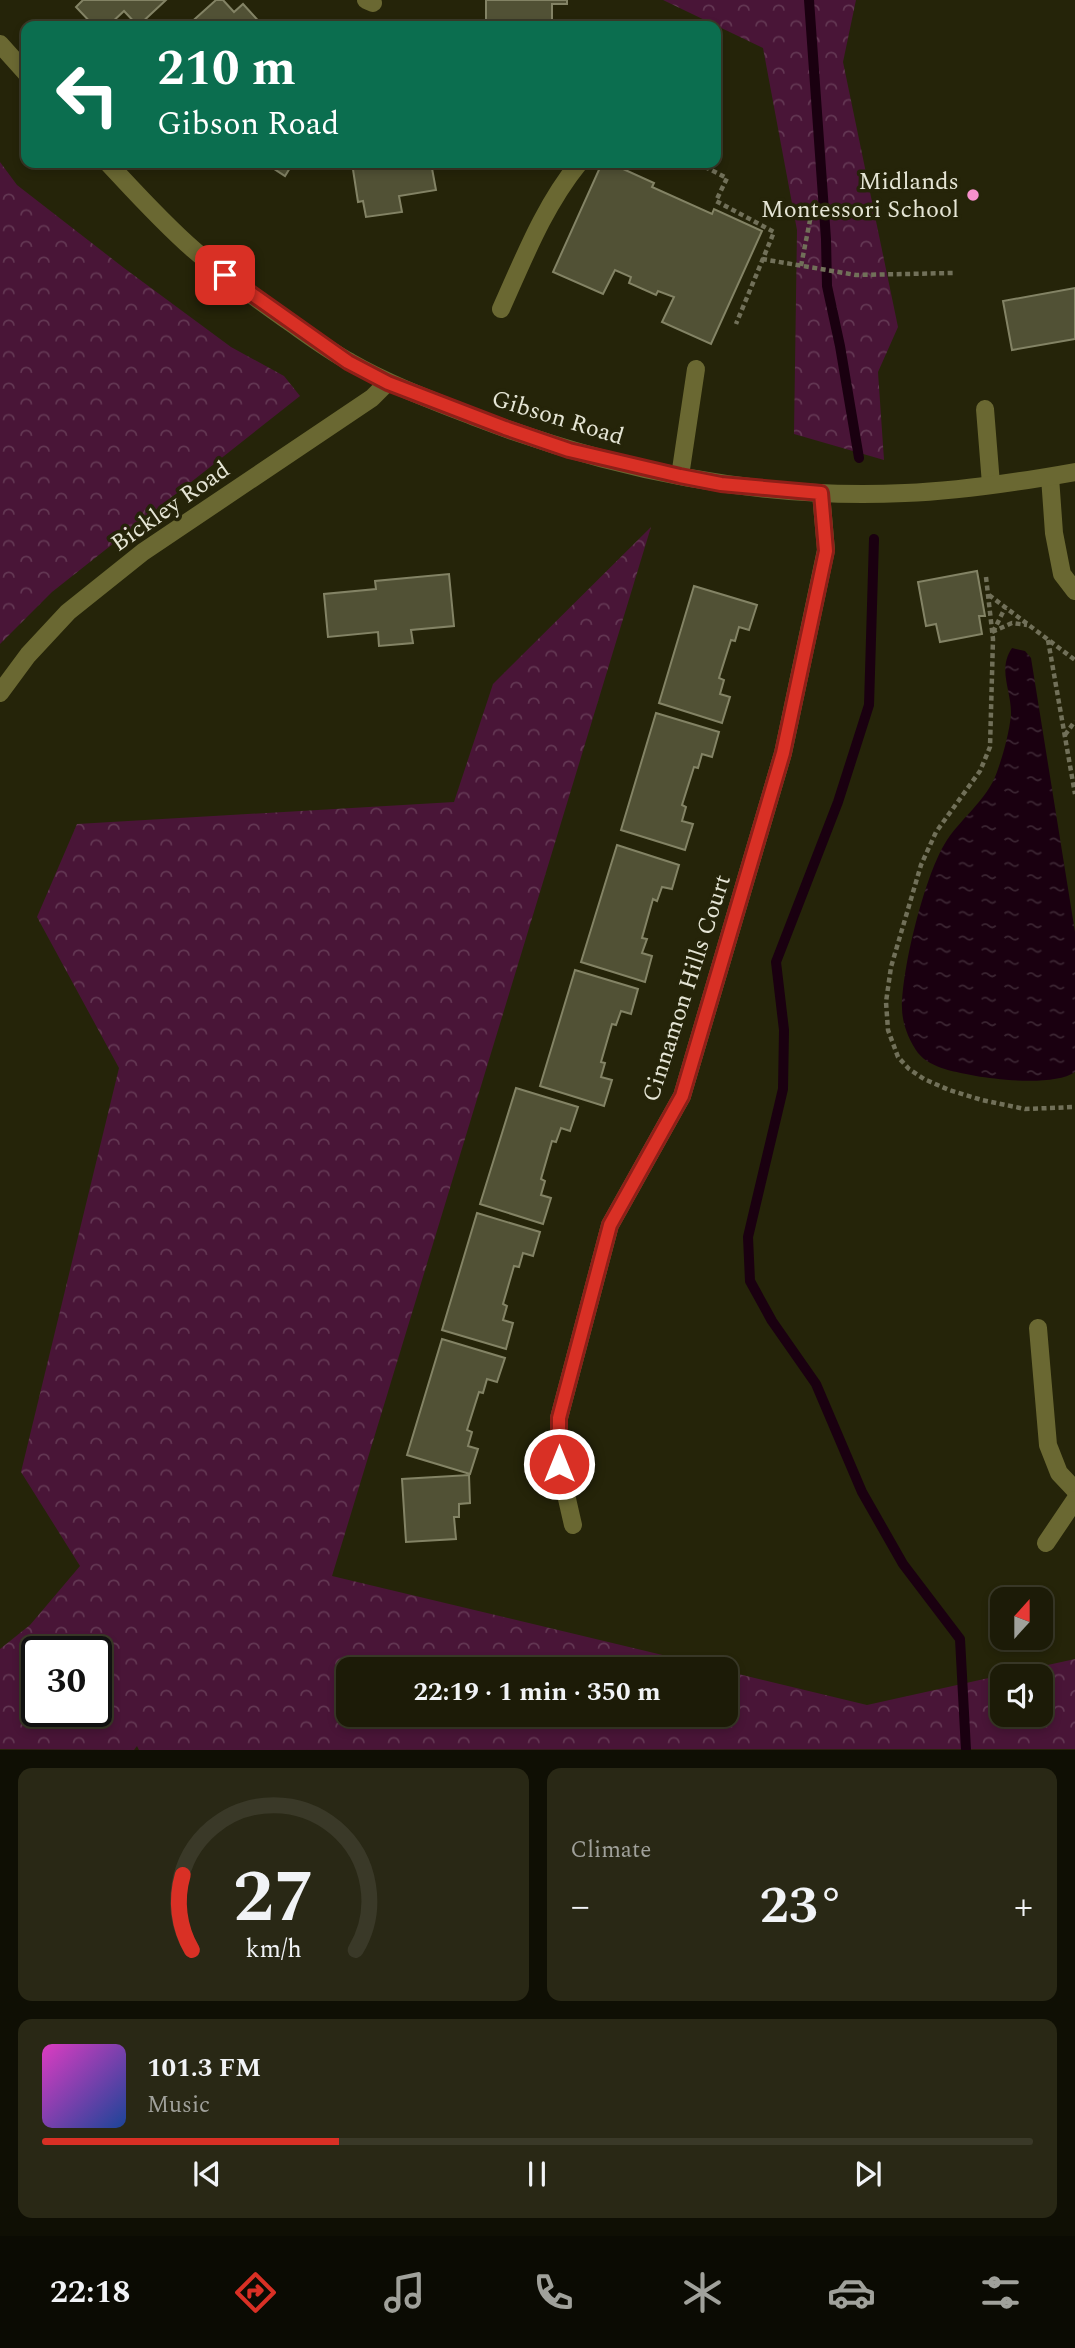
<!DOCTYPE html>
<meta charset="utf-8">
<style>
body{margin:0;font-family:Spectral,serif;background:#292815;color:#f1f3f6;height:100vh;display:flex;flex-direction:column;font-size:26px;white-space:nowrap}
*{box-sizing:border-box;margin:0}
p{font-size:23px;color:#a0a19b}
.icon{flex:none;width:38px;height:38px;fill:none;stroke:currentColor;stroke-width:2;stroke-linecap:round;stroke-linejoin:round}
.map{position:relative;height:1750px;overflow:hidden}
.drawer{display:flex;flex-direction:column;gap:18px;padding:18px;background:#0f0f04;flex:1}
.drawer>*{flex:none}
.top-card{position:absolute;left:21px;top:21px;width:700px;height:147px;border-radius:14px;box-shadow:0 4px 10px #0003,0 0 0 2px #3a3928;background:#0b6e4f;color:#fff;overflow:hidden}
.needle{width:46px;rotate:21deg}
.controls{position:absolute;left:990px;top:1587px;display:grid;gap:14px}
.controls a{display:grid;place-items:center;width:63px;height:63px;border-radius:14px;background:#1c1b07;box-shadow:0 4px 10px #0003,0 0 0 2px #3a3928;font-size:35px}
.speed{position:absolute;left:21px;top:1636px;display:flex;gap:14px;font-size:35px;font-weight:700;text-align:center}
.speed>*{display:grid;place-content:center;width:91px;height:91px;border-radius:50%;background:#1c1b07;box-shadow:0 4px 10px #0003,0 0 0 2px #3a3928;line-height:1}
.speed .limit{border:4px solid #111;border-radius:10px;background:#fff;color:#111}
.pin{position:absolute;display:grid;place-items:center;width:60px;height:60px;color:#fff;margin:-30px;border-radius:14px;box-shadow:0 4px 10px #0006}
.me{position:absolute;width:77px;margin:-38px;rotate:0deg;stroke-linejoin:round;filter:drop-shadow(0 0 5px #0008)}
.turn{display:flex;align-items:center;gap:24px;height:147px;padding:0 21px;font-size:32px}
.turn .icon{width:91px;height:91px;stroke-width:2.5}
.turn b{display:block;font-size:49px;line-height:60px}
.big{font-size:52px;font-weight:700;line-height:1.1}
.drawer .widget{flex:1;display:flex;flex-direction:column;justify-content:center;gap:10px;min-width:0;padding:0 24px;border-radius:14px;background:#292815}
.drawer .dial{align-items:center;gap:0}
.dial svg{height:182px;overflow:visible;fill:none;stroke:#3a3928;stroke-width:7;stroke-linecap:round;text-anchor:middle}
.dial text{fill:#f1f3f6;stroke:none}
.song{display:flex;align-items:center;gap:21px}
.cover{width:84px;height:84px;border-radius:10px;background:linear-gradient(135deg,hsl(310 70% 55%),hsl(220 70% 35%))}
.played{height:7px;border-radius:4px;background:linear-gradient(90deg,#d93025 30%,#3a3928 30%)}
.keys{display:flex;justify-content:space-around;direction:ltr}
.heat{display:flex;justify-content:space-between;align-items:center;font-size:38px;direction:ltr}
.drawer .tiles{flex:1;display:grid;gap:18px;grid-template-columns:1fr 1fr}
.widget:last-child{grid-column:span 2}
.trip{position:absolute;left:336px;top:1657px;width:402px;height:70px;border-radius:14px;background:#1c1b07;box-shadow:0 4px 10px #0003,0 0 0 2px #3a3928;font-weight:700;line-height:70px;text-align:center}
.tab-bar{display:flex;height:112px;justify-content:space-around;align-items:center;background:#0b0b03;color:#a0a19b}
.tab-bar .icon{width:49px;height:49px}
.tab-bar .current{color:#d93025}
.tab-bar b{font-size:32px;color:#f1f3f6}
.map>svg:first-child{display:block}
.forest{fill:url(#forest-crowns);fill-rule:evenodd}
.water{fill:url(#water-ripples)}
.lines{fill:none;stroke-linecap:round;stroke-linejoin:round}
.stream{stroke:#1a0010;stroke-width:10}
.building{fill:#515135;stroke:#838365;stroke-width:2}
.path{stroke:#717059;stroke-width:4.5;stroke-dasharray:5 3.5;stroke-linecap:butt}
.service{stroke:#6a6832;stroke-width:18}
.minor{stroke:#6a6832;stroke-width:18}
.tertiary{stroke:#6a6832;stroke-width:18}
.route-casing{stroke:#8d1f18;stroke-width:18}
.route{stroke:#d93025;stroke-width:12}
.poi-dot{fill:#f790cd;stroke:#252409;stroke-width:2.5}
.labels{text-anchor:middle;stroke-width:7;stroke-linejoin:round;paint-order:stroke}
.poi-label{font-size:24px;fill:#e5e5d5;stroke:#252409;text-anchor:end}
.street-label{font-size:24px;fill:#e5e5d5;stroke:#252409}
</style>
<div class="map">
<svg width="1075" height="1750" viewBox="0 0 1075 1750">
<defs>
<pattern id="forest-crowns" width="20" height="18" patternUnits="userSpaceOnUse" patternTransform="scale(1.75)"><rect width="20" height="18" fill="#491537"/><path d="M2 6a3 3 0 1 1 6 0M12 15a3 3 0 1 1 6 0" fill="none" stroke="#633753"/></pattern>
<pattern id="water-ripples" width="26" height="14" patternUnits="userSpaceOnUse" patternTransform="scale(1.75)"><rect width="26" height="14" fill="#1a0010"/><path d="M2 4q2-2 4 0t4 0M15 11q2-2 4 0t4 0" fill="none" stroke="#3b2532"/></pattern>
</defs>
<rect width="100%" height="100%" fill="#252409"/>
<g class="forest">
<polygon points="663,0 856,0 843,62 898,327 878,372 884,460 794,434 797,230 763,48"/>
<polygon points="0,162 17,185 124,268 231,347 284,376 300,396 52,592 0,644"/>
<path d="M651 527 332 1576 721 1669 348 1670V1715H726V1671L867 1705 1075 1659V1749L139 1750 137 1746 134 1750 0 1749V1649L30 1625 80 1566 21 1472 119 1068 37 917 77 824 454 802 493 684ZM96 1652V1712H37V1652ZM1003 1676H1041V1715H1003Z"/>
</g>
<path class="water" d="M1012 648 1025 651 1031 658 1075 932V1072C1055 1086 1000 1080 976 1076 957 1072 931 1069 918 1053 909 1041 902 1023 902 1008 902 968 924 879 944 845 959 819 987 801 997 772 1003 755 1009 734 1011 715 1012 691 997 670 1012 648Z"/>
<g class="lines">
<g class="stream">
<polyline points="809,0 826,239 827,286 840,346 859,458"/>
<polyline points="874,539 869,705 838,802 776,962 784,1030 783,1089 752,1220 748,1237 750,1281 772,1321 816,1384 862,1492 903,1564 960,1639 966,1750"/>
</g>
</g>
<g class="building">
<polygon points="83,0 166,0 138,26 124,11 108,26 94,26 76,7"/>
<polygon points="216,0 223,0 234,12 243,4 263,26 187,26"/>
<polygon points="486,0 567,0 567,4 552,4 552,26 486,26"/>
<polygon points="265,163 293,163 285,176"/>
<polygon points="352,163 431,163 436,190 399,196 402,212 366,217 363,201 358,202"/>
<polygon points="602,163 610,163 654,183 652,187 712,214 714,209 762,231 711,344 662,322 674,297 658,291 656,295 629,283 631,277 615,270 603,294 553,272"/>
<polygon points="1075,288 1075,339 1012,350 1003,301"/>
<polygon points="977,571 985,616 979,616 982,634 940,642 936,624 926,626 918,582"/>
<polygon points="449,574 454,626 411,630 413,643 379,646 378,632 328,637 324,594 376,589 375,581"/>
<polygon points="694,586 757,605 749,630 739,627 735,641 731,640 719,678 724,680 720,694 730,697 722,723 659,703"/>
<polygon points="656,713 719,732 712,757 702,754 698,768 694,767 682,805 686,807 682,821 693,824 685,850 621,830"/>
<polygon points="617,845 679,865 672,889 662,887 657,901 653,899 642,938 647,939 642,953 652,956 645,982 581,962"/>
<polygon points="575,970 638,989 631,1014 621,1011 616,1025 612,1024 601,1062 605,1063 601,1077 612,1080 604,1106 540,1086"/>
<polygon points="516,1088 578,1107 570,1131 561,1128 556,1142 552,1141 541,1179 545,1181 541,1195 551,1198 543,1224 480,1204"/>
<polygon points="477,1213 540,1232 533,1256 523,1253 519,1267 514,1266 503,1304 507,1306 503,1320 513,1323 506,1349 442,1330"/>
<polygon points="442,1339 505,1358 497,1382 487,1379 483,1393 479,1392 467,1430 472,1432 468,1446 478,1449 470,1474 407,1455"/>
<polygon points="469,1475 470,1503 459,1504 459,1517 454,1517 456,1539 406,1542 402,1479"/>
</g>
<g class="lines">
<g class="path">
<polyline points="697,163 727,178 716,201 774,232 736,324"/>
<polyline points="762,259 856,275 953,273"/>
<polyline points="801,266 813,205"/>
<polyline points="986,577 993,639 990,747 980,771 936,832 921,865 891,967 886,1002 888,1030 898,1057 909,1069 924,1079 949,1090 982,1100 1025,1109 1075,1107"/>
<polyline points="989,595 1075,660"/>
<polyline points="992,632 1012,623 1027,625"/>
<polyline points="993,632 1005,608"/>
<polyline points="1048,640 1075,794"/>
<polyline points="1065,735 1075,721"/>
</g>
<g class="service">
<path d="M501 309C524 258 544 206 579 163"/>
<polyline points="985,409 991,484"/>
<polyline points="680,476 696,369"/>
<polyline points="1050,477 1054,533 1062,574 1075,591"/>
</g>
<g class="minor">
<polyline points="366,0 373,3"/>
<polyline points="0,693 28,655 68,612 143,552 372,398 388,382"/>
<polyline points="1038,1328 1048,1445 1059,1473 1075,1490"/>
<polyline points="573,1525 559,1464 559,1418 610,1225 682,1096 783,753 826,550 821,493"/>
<polyline points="1046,1543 1075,1500"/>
</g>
<g class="tertiary">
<polyline points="0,44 26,73"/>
<path d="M108 163C136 193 163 223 194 250 224 276 256 298 288 321 308 335 328 350 350 362 390 385 434 401 477 418 613 470 760 500 905 493 962 491 1019 482 1075 472"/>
</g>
</g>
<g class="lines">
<g class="route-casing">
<polyline id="route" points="225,275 348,362 388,383 505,428 569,450 680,476 721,484 821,493 826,551 783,753 682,1096 610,1225 559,1418 559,1464"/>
</g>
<use href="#route" class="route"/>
</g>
<circle class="poi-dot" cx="973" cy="195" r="7"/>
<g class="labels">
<g class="poi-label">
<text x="959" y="189">Midlands<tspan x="959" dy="28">Montessori School</tspan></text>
</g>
<g class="street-label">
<text transform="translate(558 417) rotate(17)" y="8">Gibson Road</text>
<text transform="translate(170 506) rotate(-35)" y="8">Bickley Road</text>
<text transform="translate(686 988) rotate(-72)" y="8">Cinnamon Hills Court</text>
</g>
</g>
</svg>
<div class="controls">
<a><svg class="needle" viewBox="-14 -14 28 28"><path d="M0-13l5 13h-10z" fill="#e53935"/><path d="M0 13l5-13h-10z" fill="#a0a19b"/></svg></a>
<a><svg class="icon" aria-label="sound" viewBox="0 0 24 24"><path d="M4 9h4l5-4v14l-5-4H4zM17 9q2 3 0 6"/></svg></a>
</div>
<div class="speed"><div class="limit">30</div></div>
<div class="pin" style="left:225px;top:275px;background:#d93025"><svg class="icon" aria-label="arrive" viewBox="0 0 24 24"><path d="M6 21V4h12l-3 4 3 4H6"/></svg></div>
<svg class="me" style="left:559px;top:1464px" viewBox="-20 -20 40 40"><circle r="17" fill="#d93025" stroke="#fff" stroke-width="3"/><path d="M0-11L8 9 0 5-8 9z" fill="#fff"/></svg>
<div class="trip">22:19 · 1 min · 350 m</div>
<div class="top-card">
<div class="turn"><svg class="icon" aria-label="left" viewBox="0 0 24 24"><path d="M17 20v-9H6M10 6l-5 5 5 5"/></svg><div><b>210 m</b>Gibson Road</div></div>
</div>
</div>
<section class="drawer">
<div class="tiles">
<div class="widget dial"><svg viewBox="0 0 100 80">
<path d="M14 69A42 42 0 1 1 86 69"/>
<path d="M14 69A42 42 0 0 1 10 36" stroke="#d93025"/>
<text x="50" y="56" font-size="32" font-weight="700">27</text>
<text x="50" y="72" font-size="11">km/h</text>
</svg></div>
<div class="widget"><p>Climate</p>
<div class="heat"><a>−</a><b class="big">23°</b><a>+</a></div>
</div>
<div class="widget">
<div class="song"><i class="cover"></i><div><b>101.3 FM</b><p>Music</p></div></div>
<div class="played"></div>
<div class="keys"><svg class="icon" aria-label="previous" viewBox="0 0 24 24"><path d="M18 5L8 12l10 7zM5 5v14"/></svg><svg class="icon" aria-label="pause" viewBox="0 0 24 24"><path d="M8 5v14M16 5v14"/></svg><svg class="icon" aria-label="next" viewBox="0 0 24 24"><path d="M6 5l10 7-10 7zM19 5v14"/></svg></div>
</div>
</div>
</section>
<nav class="tab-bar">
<b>22:18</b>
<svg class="icon current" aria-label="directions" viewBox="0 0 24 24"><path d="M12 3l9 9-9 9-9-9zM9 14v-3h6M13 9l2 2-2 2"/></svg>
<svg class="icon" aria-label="music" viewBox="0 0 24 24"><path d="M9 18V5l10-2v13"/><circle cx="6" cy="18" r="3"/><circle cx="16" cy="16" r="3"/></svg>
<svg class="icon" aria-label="phone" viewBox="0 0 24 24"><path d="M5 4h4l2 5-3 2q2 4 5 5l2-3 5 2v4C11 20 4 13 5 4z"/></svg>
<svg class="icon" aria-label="climate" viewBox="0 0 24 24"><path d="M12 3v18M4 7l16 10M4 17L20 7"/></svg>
<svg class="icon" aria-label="car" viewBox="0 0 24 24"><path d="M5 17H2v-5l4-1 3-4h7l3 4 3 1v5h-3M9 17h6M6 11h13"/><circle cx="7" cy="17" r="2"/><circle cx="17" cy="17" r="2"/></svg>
<svg class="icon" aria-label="filters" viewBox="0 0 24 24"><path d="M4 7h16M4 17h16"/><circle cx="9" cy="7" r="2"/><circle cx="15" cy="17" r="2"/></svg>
</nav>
